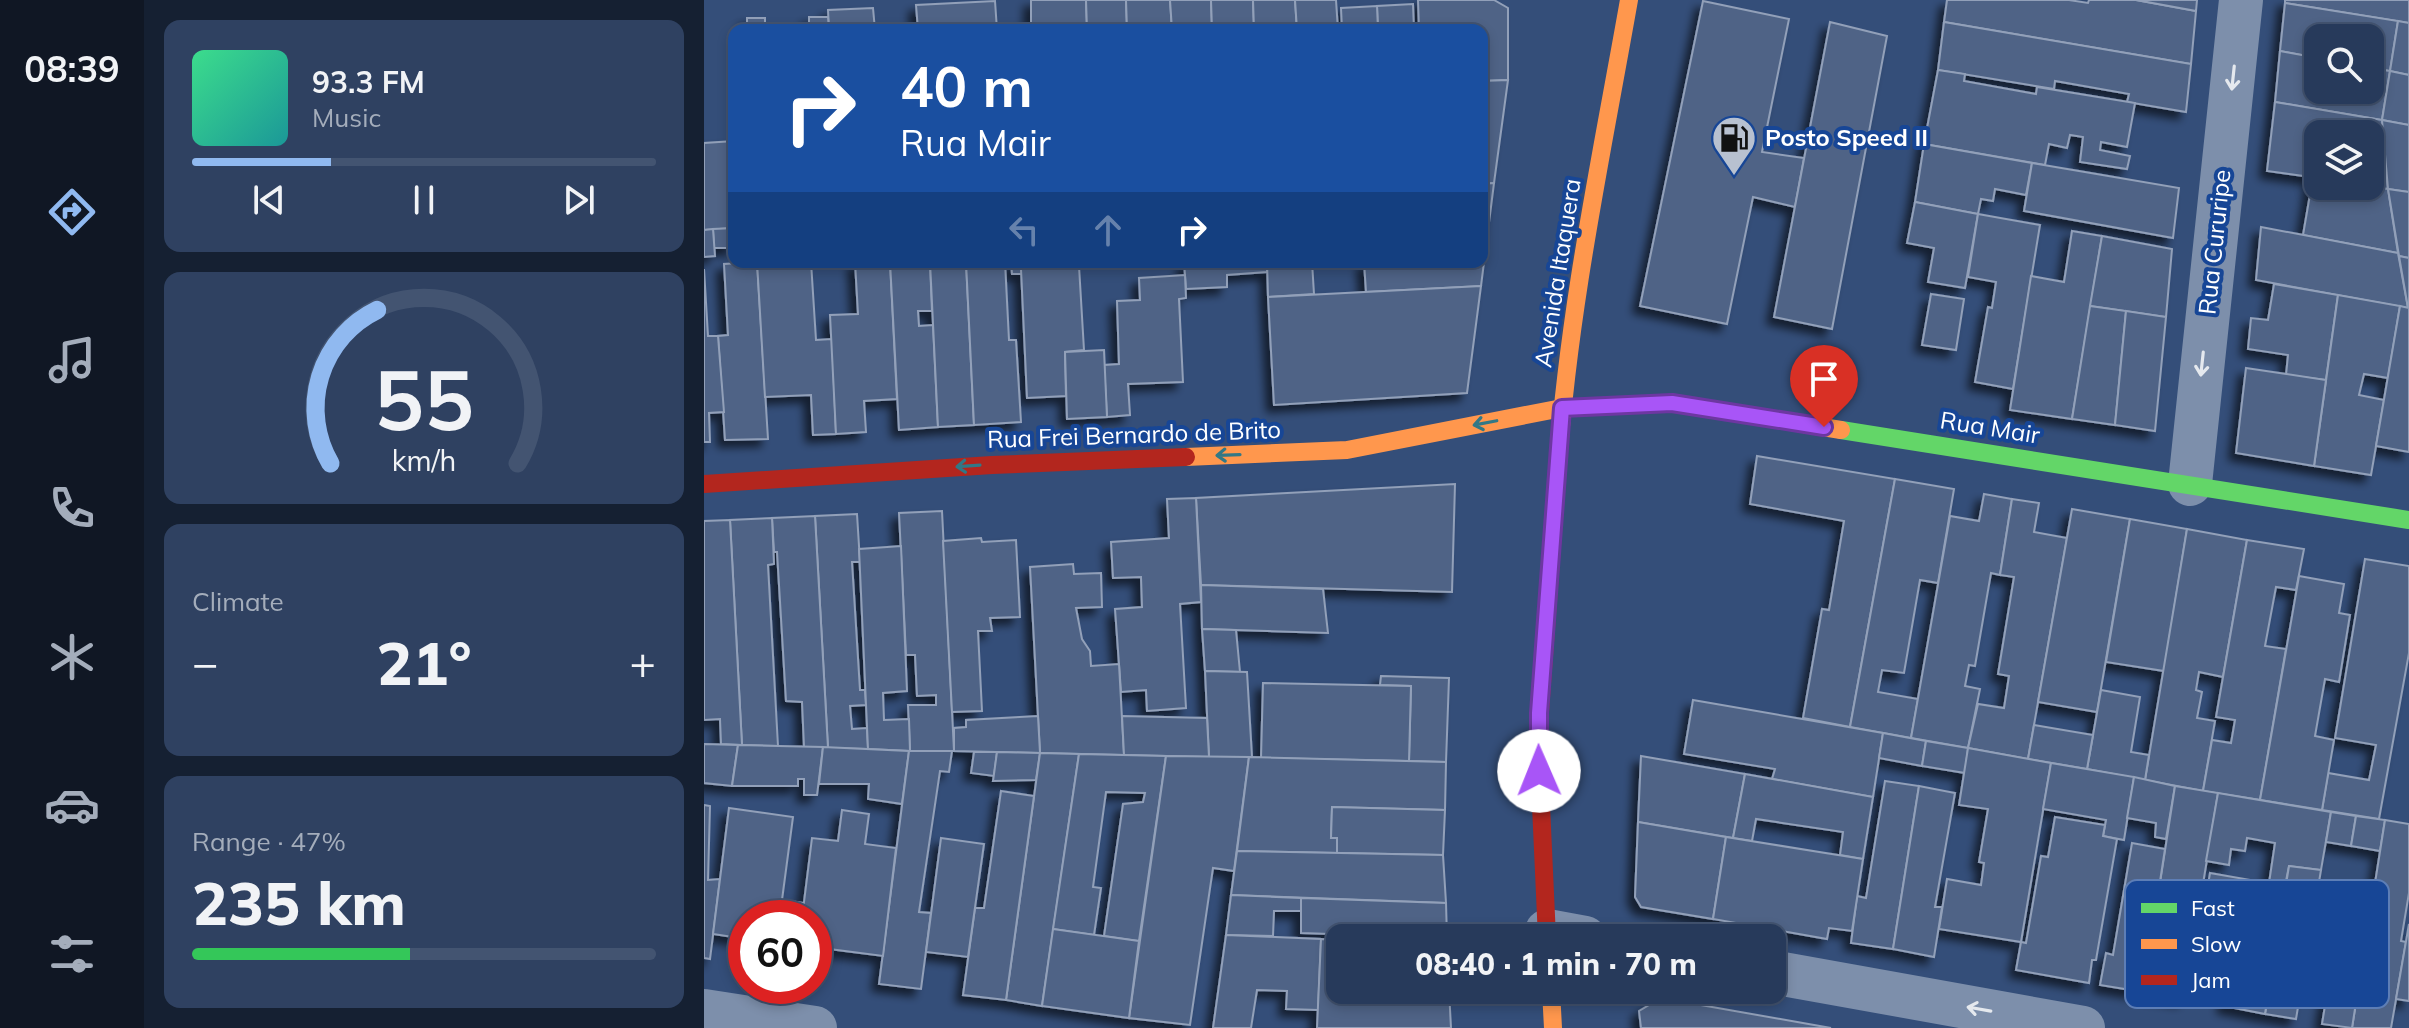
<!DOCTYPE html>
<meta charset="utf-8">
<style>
body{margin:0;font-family:Mulish,sans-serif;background:#2f4161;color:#f1f3f6;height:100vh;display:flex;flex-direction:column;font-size:30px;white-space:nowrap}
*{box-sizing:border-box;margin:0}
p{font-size:26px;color:#a4adbb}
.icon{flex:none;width:44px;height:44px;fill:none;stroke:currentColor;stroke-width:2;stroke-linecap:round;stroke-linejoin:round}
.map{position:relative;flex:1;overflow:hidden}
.sheet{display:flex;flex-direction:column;gap:20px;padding:20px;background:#152032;width:560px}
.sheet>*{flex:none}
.hud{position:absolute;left:24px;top:24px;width:760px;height:244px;border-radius:16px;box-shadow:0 4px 12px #0003,0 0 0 2px #435471;background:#1a4fa0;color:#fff;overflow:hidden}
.fabs{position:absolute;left:1600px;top:24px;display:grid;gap:16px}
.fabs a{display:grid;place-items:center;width:80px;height:80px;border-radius:16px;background:#273a5b;box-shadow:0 4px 12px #0003,0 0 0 2px #435471;font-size:40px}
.speed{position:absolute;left:24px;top:900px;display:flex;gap:16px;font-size:40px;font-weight:700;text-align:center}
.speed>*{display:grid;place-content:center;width:104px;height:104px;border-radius:50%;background:#273a5b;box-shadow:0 4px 12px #0003,0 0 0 2px #435471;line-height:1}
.speed .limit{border:12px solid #d22;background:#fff;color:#111}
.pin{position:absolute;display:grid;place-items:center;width:68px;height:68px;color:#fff;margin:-82px -34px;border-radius:50% 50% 50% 0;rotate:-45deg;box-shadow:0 0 8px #0007}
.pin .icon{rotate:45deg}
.me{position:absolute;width:88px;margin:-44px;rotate:359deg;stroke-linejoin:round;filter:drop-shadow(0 0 6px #0008)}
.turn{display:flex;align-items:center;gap:28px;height:168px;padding:0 40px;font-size:36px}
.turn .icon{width:104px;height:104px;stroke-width:2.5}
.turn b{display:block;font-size:56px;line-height:68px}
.lanes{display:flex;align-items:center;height:76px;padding:0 40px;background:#0003;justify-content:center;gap:40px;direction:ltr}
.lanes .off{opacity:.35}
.big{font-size:60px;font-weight:800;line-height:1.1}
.sheet .widget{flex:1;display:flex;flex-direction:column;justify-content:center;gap:12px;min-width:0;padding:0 28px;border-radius:16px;background:#2f4161}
.sheet .dial{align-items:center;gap:0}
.dial svg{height:208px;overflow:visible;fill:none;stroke:#435471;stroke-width:7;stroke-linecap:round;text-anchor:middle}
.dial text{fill:#f1f3f6;stroke:none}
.song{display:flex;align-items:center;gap:24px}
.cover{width:96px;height:96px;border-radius:12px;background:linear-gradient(135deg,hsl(150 70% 55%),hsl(180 70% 35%))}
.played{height:8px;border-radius:4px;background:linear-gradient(90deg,#90b9f0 30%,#435471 30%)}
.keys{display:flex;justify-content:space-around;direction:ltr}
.heat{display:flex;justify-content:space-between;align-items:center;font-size:44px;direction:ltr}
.charge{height:12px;border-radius:6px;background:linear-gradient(90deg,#34c759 47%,#435471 0)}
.trip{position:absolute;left:622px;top:924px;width:460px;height:80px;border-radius:16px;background:#273a5b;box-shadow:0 4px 12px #0003,0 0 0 2px #435471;font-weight:800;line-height:80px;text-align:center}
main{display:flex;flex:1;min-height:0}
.tab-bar{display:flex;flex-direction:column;width:144px;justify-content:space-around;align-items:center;background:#101724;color:#a4adbb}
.tab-bar .icon{width:56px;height:56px}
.tab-bar .selected{color:#90b9f0}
.tab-bar b{font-size:36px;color:#f1f3f6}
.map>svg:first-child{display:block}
.building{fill:#4f6486;stroke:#92a0b9;stroke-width:2;filter:url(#shadow)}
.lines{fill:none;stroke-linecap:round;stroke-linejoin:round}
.street{stroke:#7d8fab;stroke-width:44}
.fast{stroke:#63d668;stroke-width:18}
.slow{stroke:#ff974d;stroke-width:18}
.jam{stroke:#b3261e;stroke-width:18}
.oneway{stroke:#e5e9ee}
.oneway2{stroke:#327886}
.route-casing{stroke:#6d37a1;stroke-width:20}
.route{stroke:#a855f7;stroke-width:14}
.labels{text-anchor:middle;stroke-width:8;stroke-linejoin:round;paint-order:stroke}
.poi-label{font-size:24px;font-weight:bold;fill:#fff;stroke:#174696;text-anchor:start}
.street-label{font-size:24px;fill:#fff;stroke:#174696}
.key{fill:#174696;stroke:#5d7eb6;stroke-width:2}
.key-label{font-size:22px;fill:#fff}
</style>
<main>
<nav class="tab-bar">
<b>08:39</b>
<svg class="icon selected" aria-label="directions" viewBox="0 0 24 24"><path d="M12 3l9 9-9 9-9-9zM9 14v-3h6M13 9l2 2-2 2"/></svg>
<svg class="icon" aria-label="music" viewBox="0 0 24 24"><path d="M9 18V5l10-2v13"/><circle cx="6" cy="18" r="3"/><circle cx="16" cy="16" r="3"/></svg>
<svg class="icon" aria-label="phone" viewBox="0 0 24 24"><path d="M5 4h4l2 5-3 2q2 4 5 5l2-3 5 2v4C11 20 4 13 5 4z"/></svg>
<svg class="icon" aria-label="climate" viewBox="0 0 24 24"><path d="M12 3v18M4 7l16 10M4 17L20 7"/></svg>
<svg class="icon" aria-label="car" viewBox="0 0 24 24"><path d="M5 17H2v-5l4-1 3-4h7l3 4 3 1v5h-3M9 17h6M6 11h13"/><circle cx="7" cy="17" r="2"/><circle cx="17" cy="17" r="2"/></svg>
<svg class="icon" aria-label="filters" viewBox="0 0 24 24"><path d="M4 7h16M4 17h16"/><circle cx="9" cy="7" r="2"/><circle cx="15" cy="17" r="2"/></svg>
</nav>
<section class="sheet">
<div class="widget">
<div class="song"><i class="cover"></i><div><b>93.3 FM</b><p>Music</p></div></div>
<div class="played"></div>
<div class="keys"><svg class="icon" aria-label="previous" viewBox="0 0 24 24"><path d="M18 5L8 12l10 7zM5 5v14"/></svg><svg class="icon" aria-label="pause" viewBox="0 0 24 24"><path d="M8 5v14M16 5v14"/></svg><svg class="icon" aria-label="next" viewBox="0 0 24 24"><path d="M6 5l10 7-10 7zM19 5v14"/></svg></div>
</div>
<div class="widget dial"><svg viewBox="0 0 100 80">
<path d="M14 69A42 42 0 1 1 86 69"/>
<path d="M14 69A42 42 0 0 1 32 10" stroke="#90b9f0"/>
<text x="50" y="56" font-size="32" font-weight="700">55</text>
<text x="50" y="72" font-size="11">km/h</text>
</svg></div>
<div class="widget"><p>Climate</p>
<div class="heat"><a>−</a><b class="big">21°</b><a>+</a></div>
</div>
<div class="widget"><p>Range · 47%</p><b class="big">235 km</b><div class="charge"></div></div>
</section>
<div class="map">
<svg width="1705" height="1028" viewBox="0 0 1705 1028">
<defs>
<filter id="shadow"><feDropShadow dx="-7" dy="7" stdDeviation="4" flood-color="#0009"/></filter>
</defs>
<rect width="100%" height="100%" fill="#344e79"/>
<g class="building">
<polygon points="327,0 382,0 383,30 337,30 337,24 327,25"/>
<polygon points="382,0 422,0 423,30 383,30"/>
<polygon points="422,0 466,0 468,30 423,30"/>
<polygon points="466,0 507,0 508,30 468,30"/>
<polygon points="507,0 549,0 550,30 508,30"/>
<polygon points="549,0 591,0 593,30 550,30"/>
<polygon points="591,0 632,0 634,30 593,30"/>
<polygon points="714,0 790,0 804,8 804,80 778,81 778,30 715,30"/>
<polygon points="1243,0 1365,0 1384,3 1385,0 1432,0 1492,11 1487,64 1240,22"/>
<polygon points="1432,0 1493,0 1492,11"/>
<polygon points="1581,0 1705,0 1705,23 1581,3"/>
<polygon points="291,1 293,30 214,30 212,5"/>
<polygon points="999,1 1085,19 1058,152 1100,158 1091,207 1049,197 1023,324 936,306"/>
<polygon points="1581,3 1694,21 1686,71 1666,68 1666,38 1614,38 1614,58 1576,51"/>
<polygon points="709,4 710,30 674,30 673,6"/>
<polygon points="673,6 674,30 638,30 637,8"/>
<polygon points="169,8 171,30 125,30 124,10"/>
<polygon points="105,17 124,17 125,30 105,30"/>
<rect x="43" y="18" width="18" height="12"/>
<polygon points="1694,21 1705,23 1705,75 1686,71"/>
<polygon points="1126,22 1183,36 1128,329 1070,317"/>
<polygon points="1240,22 1487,64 1482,112 1423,102 1425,94 1351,81 1350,89 1234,70"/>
<polygon points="337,24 337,30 293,30 292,26"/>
<polygon points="1576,51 1614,58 1614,90 1666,90 1666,68 1686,71 1678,120 1571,102"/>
<polygon points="1234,70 1261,74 1260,81 1332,94 1333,87 1431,103 1423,147 1397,142 1396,150 1426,156 1423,169 1376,162 1379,137 1366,135 1363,148 1345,144 1341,165 1220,144"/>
<polygon points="1686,71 1705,75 1705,125 1678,120"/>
<polygon points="804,80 790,183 778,184 778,81"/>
<polygon points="1571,102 1678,120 1684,189 1666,186 1666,134 1614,134 1614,178 1563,171"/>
<polygon points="1678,120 1705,125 1705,192 1684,189"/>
<polygon points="30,141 30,228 0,230 0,143"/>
<polygon points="1220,144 1328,163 1322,195 1291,189 1289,201 1277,199 1274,214 1211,202"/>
<polygon points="1328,163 1475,188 1469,238 1320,211"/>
<polygon points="1609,177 1614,178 1614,186 1666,186 1684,189 1694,253 1599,235"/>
<polygon points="790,183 777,286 662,292 660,262 778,262 778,184"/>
<polygon points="1684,189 1705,192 1705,258 1695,256"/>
<polygon points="1211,202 1274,214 1261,288 1224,282 1230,248 1203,243"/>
<polygon points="1274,214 1336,225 1309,389 1271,382 1284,307 1288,308 1292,282 1264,277"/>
<polygon points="1557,227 1694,253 1704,308 1552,280"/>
<polygon points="30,228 30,248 10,248 9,229"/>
<polygon points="9,229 11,256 0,257 0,230"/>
<polygon points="1368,231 1398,236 1368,419 1306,410 1327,276 1360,282"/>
<polygon points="1398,236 1468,249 1462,317 1386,306"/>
<polygon points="1695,256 1705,258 1705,308 1704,308"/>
<polygon points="53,262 64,439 21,440 14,336 24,335 20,264"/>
<polygon points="53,262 107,262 112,340 128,339 132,434 109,435 107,395 61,397"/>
<polygon points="151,262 186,262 193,399 160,401 162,432 132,434 126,315 154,314"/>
<polygon points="186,262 226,262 228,311 214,311 215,326 229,325 234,427 195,430"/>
<polygon points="226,262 262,262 270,425 234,427"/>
<polygon points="262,262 301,262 305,340 312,340 317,422 270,425"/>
<polygon points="307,262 332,262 333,268 317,269 318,274 308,274"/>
<polygon points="480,262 563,262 563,272 523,275 523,287 482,289"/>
<polygon points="563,262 608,262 610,294 564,297"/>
<polygon points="375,266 380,350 361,352 362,396 323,398 317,269"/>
<polygon points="0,269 4,336 14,336 20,412 5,413 6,442 0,442"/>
<polygon points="481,275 482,298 475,299 479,382 424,384 426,415 403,417 400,365 415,364 413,301 436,300 435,278"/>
<polygon points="1570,284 1634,295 1622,380 1582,375 1584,355 1544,349 1547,318 1564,320"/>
<polygon points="777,286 763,393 570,405 564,297"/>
<polygon points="1227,294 1260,299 1252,350 1218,345"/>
<polygon points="1634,295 1696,306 1684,378 1660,374 1655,395 1680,400 1667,475 1610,466"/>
<polygon points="1386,306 1422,311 1411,425 1368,419"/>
<polygon points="1696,306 1705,308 1705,452 1672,446"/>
<polygon points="1422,311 1462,317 1451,431 1411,425"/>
<polygon points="400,350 403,417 363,419 361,352"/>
<polygon points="1542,368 1622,380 1610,466 1532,453"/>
<polygon points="1053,456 1191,479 1146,727 1099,718 1118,609 1125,610 1140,521 1046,504"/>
<polygon points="1191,479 1250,489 1234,583 1216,580 1200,673 1178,670 1174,692 1214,699 1207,738 1146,727"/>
<polygon points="751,484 748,592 497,585 492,498"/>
<polygon points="1280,494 1308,499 1296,575 1287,573 1271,666 1265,665 1261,686 1276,689 1264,748 1207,738 1246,516 1275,521"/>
<polygon points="492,498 497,602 476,604 482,708 443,711 442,690 417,692 411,609 438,607 437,577 409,578 407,542 465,538 463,499"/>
<polygon points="1308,499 1335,503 1330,532 1363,538 1324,759 1264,748 1274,704 1300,708 1305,676 1294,674 1310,577 1296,575"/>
<polygon points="1368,509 1426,519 1393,712 1334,702"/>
<polygon points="238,511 250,751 206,751 204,705 232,705 232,695 213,696 211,655 202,655 195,513"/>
<polygon points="153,514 156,562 148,562 156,690 161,690 162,705 146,706 148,729 163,728 164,749 124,748 111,516"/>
<polygon points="111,516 124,748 100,747 98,702 82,701 73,552 70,552 68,518"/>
<polygon points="68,518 70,564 64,565 74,746 38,745 26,520"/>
<polygon points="1426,519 1483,529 1460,671 1402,662"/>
<polygon points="26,520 38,745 17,744 16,719 0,720 0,521"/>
<polygon points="1483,529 1543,540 1519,677 1495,672 1492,690 1498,692 1493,718 1511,721 1499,791 1441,780"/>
<polygon points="277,538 278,542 312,540 316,617 286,618 288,631 274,631 278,711 248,712 239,541"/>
<polygon points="1543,540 1600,549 1592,590 1572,587 1561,646 1582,649 1556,800 1499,791 1508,740 1527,743 1531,720 1512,717"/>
<polygon points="197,546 203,691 179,693 180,720 205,719 206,751 164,749 155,549"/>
<polygon points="1661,559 1705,566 1705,653 1675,819 1618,810 1624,773 1665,780 1672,745 1631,738"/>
<polygon points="369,564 370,574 397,573 398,607 372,608 378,639 386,651 387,666 415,664 420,755 336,753 326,567"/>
<polygon points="1595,576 1640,584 1635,613 1646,615 1635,682 1621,679 1611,736 1630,740 1618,810 1556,800"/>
<polygon points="497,585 619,589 624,633 498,629"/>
<polygon points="498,629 532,630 536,672 501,671"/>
<polygon points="501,671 543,672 548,757 505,757"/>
<polygon points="677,676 745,678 742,762 705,761 707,686 676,685"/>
<polygon points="559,683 707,686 705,761 557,758"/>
<polygon points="1397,690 1436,697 1427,752 1445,755 1441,780 1383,769"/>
<polygon points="989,700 1179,733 1169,797 1068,779 1071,769 980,754"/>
<polygon points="334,716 336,753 250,751 250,728 262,727 262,720"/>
<polygon points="418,716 503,718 505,757 420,755"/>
<polygon points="1330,725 1389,735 1383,769 1324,759"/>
<polygon points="1179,733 1222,741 1218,766 1175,758"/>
<polygon points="1222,741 1264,748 1261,773 1218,766"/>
<polygon points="0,744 34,745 28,786 0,783"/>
<polygon points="34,745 119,747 113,795 100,795 100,779 94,779 94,786 28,786"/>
<polygon points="119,747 205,751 198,804 164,799 165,784 115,784"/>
<polygon points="1264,748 1347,763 1317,942 1235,929 1243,879 1277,885 1280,863 1275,862 1284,809 1255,805"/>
<polygon points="205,751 248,751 245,772 236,771 215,912 227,913 217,989 175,984"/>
<polygon points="270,752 293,752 290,776 267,773"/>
<polygon points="293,752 336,753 332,780 289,781"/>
<polygon points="336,753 375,754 338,1006 302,1000"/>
<polygon points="375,754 462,756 435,941 400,936 419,804 439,802 441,793 402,792 389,887 397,888 390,935 349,929"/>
<polygon points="462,756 545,757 530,871 509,868 486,1025 425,1018"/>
<polygon points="937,756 1041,774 1029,838 934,822"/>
<polygon points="545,757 742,762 741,810 628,807 627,838 633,838 633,853 533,851"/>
<polygon points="1347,763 1430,777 1420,840 1399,836 1402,820 1339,809"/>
<polygon points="1041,774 1169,797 1159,859 1136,855 1139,832 1052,819 1048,841 1029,838"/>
<polygon points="1430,777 1471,786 1462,839 1451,837 1452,823 1423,818"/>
<polygon points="1181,781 1215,786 1189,949 1147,943 1153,896 1162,898"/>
<polygon points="1215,786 1251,793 1231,907 1238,907 1230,957 1189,949"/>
<polygon points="1471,786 1514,793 1480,999 1439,992"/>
<polygon points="297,791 330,796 302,1000 259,995 271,908 280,908"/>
<polygon points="1514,793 1627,812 1617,870 1585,866 1581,886 1565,883 1571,843 1543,838 1541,851 1527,849 1525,865 1502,861"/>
<polygon points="0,805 6,806 4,880 16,879 6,959 0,958"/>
<polygon points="628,807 741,810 739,855 633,853 633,838 627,838"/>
<polygon points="25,808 89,817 78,900 100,903 98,918 42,918 42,939 9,934"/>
<polygon points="138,810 165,814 161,844 192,848 179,956 110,947 110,918 98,918 108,838 134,841"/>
<polygon points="1627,812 1652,816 1647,846 1622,842"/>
<polygon points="1652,816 1681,820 1676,851 1647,846"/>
<polygon points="1351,817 1401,825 1399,836 1413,839 1392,960 1388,960 1385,983 1312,970 1317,942 1322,943 1337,856 1344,857"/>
<polygon points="1681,820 1705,824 1705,893 1697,941 1702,942 1687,1028 1648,1028"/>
<polygon points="934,822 1022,837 1009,919 937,907 931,897"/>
<polygon points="1022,837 1159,859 1148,931 1125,928 1123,939 1009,919"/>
<polygon points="237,838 280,844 264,957 222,952"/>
<polygon points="1428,843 1461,849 1439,992 1396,985 1402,953 1409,955"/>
<polygon points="533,851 739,855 742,903 527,895"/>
<polygon points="1585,866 1617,870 1592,1019 1561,1014"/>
<polygon points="1506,873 1581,886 1561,1014 1520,1006 1525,979 1489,973"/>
<polygon points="527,895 597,898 597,911 570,911 569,936 522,935"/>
<polygon points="597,898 742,903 743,938 597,933"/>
<polygon points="1638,902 1667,907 1648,1028 1618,1024"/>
<polygon points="1705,924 1705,1001 1692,999"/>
<polygon points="349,929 435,941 425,1018 338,1006"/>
<polygon points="522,935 617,939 614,1010 582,1009 583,991 553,990 547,1028 509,1028"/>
<polygon points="617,939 636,940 636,990 745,990 747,1028 613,1028"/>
<polygon points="957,998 1127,1028 937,1028 935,1011"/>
</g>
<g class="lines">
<g class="street">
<polyline points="1486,484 1537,0"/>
<polyline points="843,931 881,938"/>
<polyline points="1068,972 1379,1028"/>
<polyline points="0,1011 111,1028"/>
</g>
<polyline class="fast" points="1137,430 1705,520"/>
<g class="slow">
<polyline points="482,457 643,450 858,408 968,403 1137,430"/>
<path d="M854 463C865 307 898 153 925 0"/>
<polyline points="847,990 849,1028"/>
</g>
<g class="jam">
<polyline points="0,484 288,465 482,457"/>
<polyline points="843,938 834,739 854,463"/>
</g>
</g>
<defs><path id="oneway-shaft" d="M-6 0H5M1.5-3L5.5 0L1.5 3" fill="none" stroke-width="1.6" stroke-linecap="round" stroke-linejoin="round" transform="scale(2)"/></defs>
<g class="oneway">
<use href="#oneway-shaft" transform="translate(1529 78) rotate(96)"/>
<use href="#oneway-shaft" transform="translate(1498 364) rotate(96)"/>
<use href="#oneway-shaft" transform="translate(1275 1009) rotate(-170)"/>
</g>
<g class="oneway2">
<use href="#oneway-shaft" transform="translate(781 423) rotate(169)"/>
<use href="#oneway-shaft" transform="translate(524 455) rotate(178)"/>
<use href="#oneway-shaft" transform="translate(264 466) rotate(176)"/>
</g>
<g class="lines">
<g class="route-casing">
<polyline id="route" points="835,771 835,713 858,408 968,403 1120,427"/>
</g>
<use href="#route" class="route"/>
</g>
<defs>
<g id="fuel-pin" transform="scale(2.3)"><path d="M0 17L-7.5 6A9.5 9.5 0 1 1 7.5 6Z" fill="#b8c1d0" stroke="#174696"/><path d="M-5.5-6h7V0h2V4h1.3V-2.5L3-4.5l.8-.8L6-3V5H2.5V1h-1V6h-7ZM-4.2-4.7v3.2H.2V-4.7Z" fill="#111"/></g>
</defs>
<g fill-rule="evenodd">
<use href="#fuel-pin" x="1030" y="138"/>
</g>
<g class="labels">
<g class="poi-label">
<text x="1061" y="146">Posto Speed II</text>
</g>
<g class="street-label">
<text transform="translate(1511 242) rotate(-84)" y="8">Rua Cururipe</text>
<text transform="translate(854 273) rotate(-81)" y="8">Avenida Itaquera</text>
<text transform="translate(1286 428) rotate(9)" y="8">Rua Mair</text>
<text transform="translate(430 435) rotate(-2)" y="8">Rua Frei Bernardo de Brito</text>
</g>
</g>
<rect x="1421" y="880" width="264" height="128" rx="12" class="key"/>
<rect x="1437" y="903" width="36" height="10" fill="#63d668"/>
<rect x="1437" y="939" width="36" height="10" fill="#ff974d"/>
<rect x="1437" y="975" width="36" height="10" fill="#b3261e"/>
<g class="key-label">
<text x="1487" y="916">Fast</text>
<text x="1487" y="952">Slow</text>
<text x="1487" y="988">Jam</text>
</g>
</svg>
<div class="fabs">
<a><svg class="icon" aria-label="search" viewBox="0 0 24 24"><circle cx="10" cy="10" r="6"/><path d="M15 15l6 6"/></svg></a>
<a><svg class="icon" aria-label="layers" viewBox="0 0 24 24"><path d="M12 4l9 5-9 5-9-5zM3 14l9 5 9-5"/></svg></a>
</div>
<div class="speed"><div class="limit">60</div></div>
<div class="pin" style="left:1120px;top:427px;background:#d93025"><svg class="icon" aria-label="arrive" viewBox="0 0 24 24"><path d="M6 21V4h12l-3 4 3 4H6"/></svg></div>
<svg class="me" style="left:835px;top:771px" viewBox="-20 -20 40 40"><circle r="19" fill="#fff"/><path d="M0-13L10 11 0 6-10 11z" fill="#a855f7"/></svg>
<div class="trip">08:40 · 1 min · 70 m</div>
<div class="hud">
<div class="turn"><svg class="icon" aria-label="right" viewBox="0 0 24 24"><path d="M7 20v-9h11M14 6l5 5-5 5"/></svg><div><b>40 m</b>Rua Mair</div></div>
<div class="lanes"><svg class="icon off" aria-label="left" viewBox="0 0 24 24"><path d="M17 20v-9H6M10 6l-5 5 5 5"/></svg><svg class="icon off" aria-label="ahead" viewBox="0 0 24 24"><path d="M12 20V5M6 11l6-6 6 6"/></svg><svg class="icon" aria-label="right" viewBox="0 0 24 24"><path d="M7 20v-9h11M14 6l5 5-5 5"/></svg></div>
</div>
</div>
</main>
